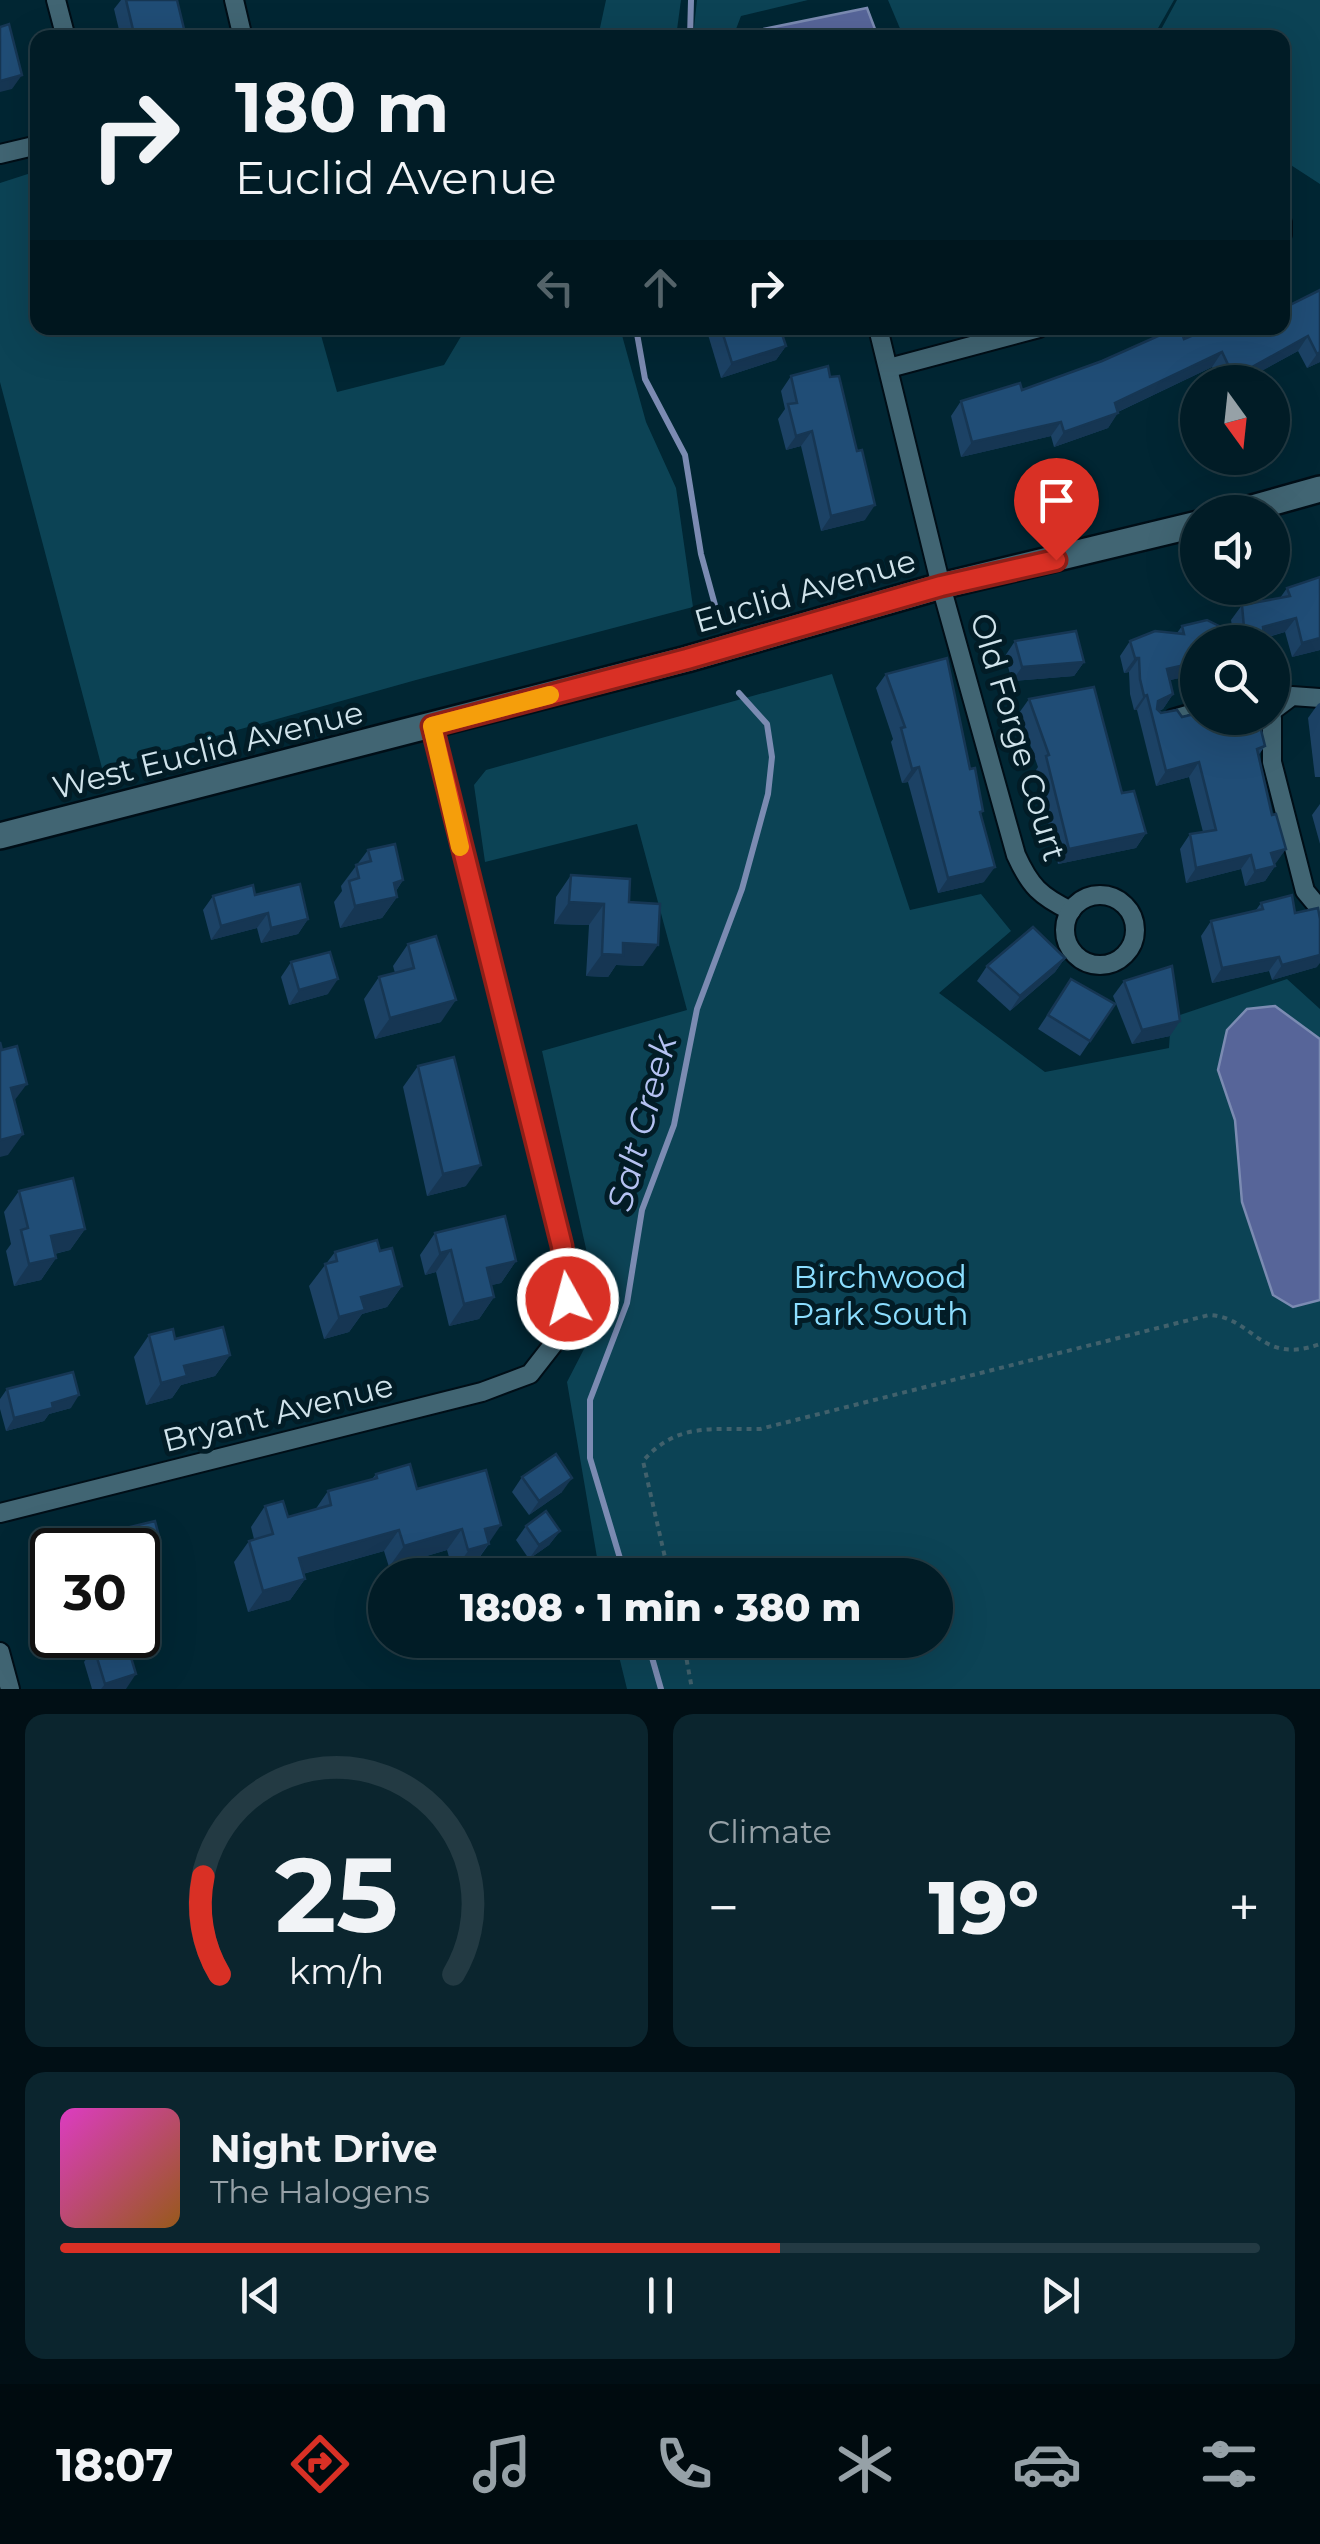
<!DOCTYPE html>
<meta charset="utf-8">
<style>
body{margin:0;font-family:Montserrat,sans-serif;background:#0b252e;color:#f1f3f6;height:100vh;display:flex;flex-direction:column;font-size:38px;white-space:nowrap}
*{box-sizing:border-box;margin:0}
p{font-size:32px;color:#96a1a7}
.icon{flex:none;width:55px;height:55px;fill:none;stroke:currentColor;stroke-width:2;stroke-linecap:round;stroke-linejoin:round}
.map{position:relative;height:1689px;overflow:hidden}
.drawer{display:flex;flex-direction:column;gap:25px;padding:25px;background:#010f15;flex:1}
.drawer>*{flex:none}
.guide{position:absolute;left:30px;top:30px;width:1260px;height:305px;border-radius:20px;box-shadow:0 10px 40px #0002,0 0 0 2px #233a43;background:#011c26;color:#f1f3f6;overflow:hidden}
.needle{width:65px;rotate:165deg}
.fabs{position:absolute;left:1180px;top:365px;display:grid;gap:20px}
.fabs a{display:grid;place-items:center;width:110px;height:110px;border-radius:50%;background:#011c26;box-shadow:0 10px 40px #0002,0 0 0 2px #233a43;font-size:50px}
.speed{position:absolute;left:30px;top:1528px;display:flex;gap:20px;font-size:50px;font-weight:700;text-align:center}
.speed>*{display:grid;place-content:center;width:130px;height:130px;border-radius:50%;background:#011c26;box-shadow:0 10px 40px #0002,0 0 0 2px #233a43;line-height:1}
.speed .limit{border:5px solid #111;border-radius:15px;background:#fff;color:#111}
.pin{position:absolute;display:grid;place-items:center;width:85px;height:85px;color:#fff;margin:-102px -42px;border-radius:50% 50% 50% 0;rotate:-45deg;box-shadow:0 0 10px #0007}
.pin .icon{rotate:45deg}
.me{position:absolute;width:110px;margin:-55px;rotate:353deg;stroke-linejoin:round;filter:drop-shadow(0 0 8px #0008)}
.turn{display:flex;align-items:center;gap:35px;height:210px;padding:0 40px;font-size:45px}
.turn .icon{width:130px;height:130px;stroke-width:2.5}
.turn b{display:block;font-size:70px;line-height:85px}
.lanes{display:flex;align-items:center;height:95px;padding:0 40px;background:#0003;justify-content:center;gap:50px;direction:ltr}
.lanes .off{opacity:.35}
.big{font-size:75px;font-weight:800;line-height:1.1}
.drawer .card{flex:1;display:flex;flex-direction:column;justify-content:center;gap:15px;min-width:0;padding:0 35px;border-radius:20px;background:#0b252e}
.drawer .dial{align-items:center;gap:0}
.dial svg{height:260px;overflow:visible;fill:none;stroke:#233a43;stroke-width:7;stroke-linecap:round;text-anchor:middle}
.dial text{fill:#f1f3f6;stroke:none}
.song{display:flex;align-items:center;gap:30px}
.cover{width:120px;height:120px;border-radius:15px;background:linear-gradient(135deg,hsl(310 70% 55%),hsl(30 70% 35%))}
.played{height:10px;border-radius:5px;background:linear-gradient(90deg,#d93025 60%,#233a43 60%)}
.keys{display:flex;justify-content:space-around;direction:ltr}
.heat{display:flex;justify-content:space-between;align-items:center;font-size:55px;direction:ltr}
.drawer .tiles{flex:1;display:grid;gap:25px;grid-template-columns:1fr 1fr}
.card:last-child{grid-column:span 2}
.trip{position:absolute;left:368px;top:1558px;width:585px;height:100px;border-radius:50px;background:#011c26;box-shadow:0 10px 40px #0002,0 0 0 2px #233a43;font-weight:800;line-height:100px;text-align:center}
.menu{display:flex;height:160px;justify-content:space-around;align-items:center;background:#000b0f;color:#96a1a7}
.menu .icon{width:70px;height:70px}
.menu .selected{color:#d93025}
.menu b{font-size:45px;color:#f1f3f6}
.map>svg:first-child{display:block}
.green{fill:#0c4355}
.water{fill:#576599;stroke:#7b8bb2;stroke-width:2.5}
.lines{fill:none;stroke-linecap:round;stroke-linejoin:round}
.stream{stroke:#7b8bb2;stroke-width:6}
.service-casing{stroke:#000e17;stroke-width:14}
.minor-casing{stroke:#000e17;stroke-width:22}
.secondary-casing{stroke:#000e17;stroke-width:30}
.path{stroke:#41616c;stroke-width:4;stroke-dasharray:5 5;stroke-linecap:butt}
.service{stroke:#416573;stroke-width:9}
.minor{stroke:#416573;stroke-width:18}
.secondary{stroke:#416573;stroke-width:25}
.wall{fill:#1c4265}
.shaded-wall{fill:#163653}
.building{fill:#204d76;stroke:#163653;stroke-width:2.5}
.route-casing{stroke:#8d1f18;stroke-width:25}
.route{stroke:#d93025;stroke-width:18}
.slow{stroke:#f59e0b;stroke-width:18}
.labels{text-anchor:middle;stroke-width:10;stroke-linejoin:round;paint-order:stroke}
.street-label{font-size:32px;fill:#d0e3eb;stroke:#021c26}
.park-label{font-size:32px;fill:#8cdeff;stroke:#021c26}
.water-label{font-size:35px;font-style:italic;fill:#b5c2f2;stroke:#021c26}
</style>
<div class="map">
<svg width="1320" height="1689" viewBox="0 0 1320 1689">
<rect width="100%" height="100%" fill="#012633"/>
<g class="green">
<polygon points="606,0 681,0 676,37 598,37"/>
<polygon points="697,0 808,0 741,16 733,37 693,37"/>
<polygon points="888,0 1174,0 1153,37 904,38"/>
<polygon points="1177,0 1320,0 1320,184 1283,160 1282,38 1157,37"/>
<polygon points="37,171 38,328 319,328 337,392 444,365 466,328 620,328 646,422 676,488 693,607 416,680 102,768 0,382 0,183"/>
<polygon points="832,674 910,910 981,894 1011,931 939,993 1045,1072 1169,1048 1171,1018 1287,979 1320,1009 1320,1689 627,1689 615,1640 935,1640 935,1575 600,1575 567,1382 601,1316 542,1051 687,1010 637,824 485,862 474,785 486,770"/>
</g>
<g class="water">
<polygon points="867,8 878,37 752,37 754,31"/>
<polygon points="1275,1006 1320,1039 1320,1300 1293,1307 1273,1295 1242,1202 1235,1120 1218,1070 1227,1030 1247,1009"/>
</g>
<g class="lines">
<g class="stream">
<polyline points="690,38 691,0"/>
<polyline points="636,328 645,379 685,455 701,554 718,616"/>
<polyline points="625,1575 590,1458 590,1400 627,1303 642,1210 674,1125 697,1009 742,889 768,794 772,757 767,724 739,693"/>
<polyline points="647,1640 661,1689"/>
</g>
<g class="service-casing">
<polyline id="service" points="1171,715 1198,707"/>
</g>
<g class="minor-casing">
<g id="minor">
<polyline points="56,0 66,38"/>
<polyline points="234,0 243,38"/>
<polyline points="0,154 38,145"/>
<polyline points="1282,223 1282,234"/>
<path d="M878 328 941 586 1016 855C1030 886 1040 896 1071 911"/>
<polyline points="889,368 1039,328"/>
<polyline points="1272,711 1292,696 1320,698"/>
<polyline points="1272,718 1272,762 1305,891 1320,909"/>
<circle cx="1100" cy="930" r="35"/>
<polyline points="0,1513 482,1392 530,1374 555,1342 569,1299 562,1245 432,726"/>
<polyline points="0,1652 10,1689"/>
</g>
</g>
<g class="secondary-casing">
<g id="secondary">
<polyline points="1238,512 1320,489"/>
<polyline points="0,836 687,659 941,586 1198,524"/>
</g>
</g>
<g class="path">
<path d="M669 1575 643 1461C677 1422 712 1430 760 1429L1209 1315C1254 1317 1260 1366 1320 1344"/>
<polyline points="683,1640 692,1689"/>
</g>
<use href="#service" class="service"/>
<use href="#minor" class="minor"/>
<use href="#secondary" class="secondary"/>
</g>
<g class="wall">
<polygon points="121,0 177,0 182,38 121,38 114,9"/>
<polygon points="1320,290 1320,362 1307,368 1298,351 1241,382 1219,382 1212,367 1118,412 1108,428 1054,447 1051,436 961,457 951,416 961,401 1022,390 1184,339 1282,328"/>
<polygon points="706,328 780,328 786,346 776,360 721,378"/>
<polygon points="791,376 865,520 821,531 801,446 786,450 778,419 785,409 781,391"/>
<polygon points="1287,588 1320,650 1292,657 1285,632 1265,638 1198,642 1198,674 1170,680 1173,694 1163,709 1159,711 1161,713 1182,717 1265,746 1258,756 1275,866 1265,881 1245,886 1241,869 1186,883 1180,849 1190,834 1203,832 1189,777 1156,786 1137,710 1134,710 1130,694 1129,672 1124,673 1120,656 1130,641 1177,633 1182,626 1233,633 1231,620 1242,605 1280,598"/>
<polygon points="1015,641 1084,662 1074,676 1012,681 1005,656"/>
<polygon points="886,674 980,815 984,882 938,893 908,782 902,783 891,742 893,739 876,688"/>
<polygon points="1029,699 1146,833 1136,848 1058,864 1036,770 1038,767 1019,713"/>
<polygon points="1320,703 1320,777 1315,777 1308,718 1318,704"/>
<polygon points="1320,804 1320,844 1312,815"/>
<polygon points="368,850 403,880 396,891 397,897 382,918 340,928 334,902 342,891 341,886"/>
<polygon points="571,875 629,902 643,966 616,965 608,977 586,976 589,925 554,924 556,897"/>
<polygon points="255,895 308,919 298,934 261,943 257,928 211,940 203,910 213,896"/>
<polygon points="1261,903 1295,913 1317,967 1272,980 1269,971 1212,983 1201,936 1211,921 1256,910"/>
<polygon points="408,944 441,1022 375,1039 364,999 379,977 395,973 393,966"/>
<polygon points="1065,958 1055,972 1010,1011 977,981 987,966"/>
<polygon points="291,962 328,994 289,1005 281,977"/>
<polygon points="1071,979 1115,1004 1080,1056 1038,1029"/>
<polygon points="1124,981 1170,1036 1132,1044 1113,996"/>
<polygon points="418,1066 466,1186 427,1196 403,1087"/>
<polygon points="19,1191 85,1229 70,1250 55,1254 56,1258 41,1280 14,1286 6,1251 11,1244 4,1212"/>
<polygon points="435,1233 516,1261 501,1283 491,1285 494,1297 479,1319 449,1326 436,1272 425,1275 420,1255"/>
<polygon points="380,1251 402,1286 387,1307 362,1314 349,1332 324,1339 309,1286 335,1252"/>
<polygon points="149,1335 175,1339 230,1355 215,1376 181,1385 172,1398 146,1405 134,1357"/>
<polygon points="7,1389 71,1408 49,1414 44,1421 6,1431 0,1409 0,1399"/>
<polygon points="376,1474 417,1489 489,1542 489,1544 474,1565 453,1571 447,1550 389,1567 384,1551 303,1574 305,1579 290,1600 248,1612 234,1562 249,1541 254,1539 251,1527 265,1506 288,1517 315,1510 328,1491 372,1479"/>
<polygon points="522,1477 562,1492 529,1515 512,1492"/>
<polygon points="526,1526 560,1531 549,1545 529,1559 516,1540"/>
<polygon points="93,1536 160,1540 150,1555 138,1558 138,1550 84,1550"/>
<polygon points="94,1648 126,1689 92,1689 84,1662"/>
</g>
<g class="shaded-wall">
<polygon points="22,75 12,89 0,92 0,81"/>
<polygon points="1308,336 1298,351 1241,382 1231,382 1234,377"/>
<polygon points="786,346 776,360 721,378 732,363"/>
<polygon points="1222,352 1212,367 1105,418 1115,403"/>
<polygon points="1320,352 1320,362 1307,368 1317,354"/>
<polygon points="1118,413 1108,428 1054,447 1064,432"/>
<polygon points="1061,422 1051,436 961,457 972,442"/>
<polygon points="812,431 801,446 786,450 796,436"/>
<polygon points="875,505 865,520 821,531 831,516"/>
<polygon points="1296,618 1285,632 1252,641 1263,627"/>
<polygon points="1320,638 1320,650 1292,657 1302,643"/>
<polygon points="1135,658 1139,658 1129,672 1124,673"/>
<polygon points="1084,662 1074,676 1012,681 1022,667"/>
<polygon points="1198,662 1198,674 1157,683 1167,669"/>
<polygon points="1173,694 1163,709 1152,713 1158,701"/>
<polygon points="1147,695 1137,710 1134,710 1144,696"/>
<polygon points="1199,762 1189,777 1156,786 1166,771"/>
<polygon points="919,767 908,782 902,783 912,769"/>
<polygon points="1146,833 1136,848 1058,864 1069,849"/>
<polygon points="1286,849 1276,863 1260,867 1271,853"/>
<polygon points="1251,855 1241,869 1186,883 1196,868"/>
<polygon points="1275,866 1265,881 1245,886 1255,871"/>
<polygon points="995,867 984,882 938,893 948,878"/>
<polygon points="403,880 391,898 397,897 382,918 340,928 355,906 394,883"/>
<polygon points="569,902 604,904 589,925 554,924"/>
<polygon points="268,913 257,928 211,940 221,926"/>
<polygon points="308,919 298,934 261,943 271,928"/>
<polygon points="623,943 658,945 643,966 616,965 608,977 586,976 602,954"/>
<polygon points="1320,955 1320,963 1317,967 1272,980 1282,965"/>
<polygon points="1279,957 1269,971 1212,983 1222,968"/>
<polygon points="1065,958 1055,972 1010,1011 1020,996"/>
<polygon points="338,979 328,994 289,1005 299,990"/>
<polygon points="456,1000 441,1022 375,1039 390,1018"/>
<polygon points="1180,1021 1170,1036 1132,1044 1142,1030"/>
<polygon points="27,1084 11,1105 11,1088"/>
<polygon points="23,1134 8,1155 0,1157 0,1140"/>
<polygon points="481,1165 466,1186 427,1196 443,1174"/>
<polygon points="85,1229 70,1250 36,1258 51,1236"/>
<polygon points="451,1250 436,1272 425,1275 440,1253"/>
<polygon points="56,1258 41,1280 14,1286 29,1264"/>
<polygon points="516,1261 501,1283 472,1290 487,1268"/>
<polygon points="402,1286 387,1307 362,1314 349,1332 324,1339 339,1317 361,1297"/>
<polygon points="494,1297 479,1319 449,1326 464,1304"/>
<polygon points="230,1355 215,1376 181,1385 172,1398 146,1405 161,1383 184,1366"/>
<polygon points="79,1395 71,1408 49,1414 44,1421 6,1431 14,1418 52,1403"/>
<polygon points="572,1478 562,1492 529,1515 539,1501"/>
<polygon points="501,1525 474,1565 453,1571 485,1529"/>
<polygon points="462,1529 447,1550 389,1567 404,1546"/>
<polygon points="399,1530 384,1551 284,1579 299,1558"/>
<polygon points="560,1531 549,1545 529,1559 539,1545"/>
<polygon points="160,1540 150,1555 138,1558 138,1550 128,1550 129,1548"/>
<polygon points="305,1579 290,1600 248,1612 263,1591"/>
<polygon points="136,1674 126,1689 101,1689 105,1684"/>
</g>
<g class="building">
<polygon points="126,0 177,0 185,33 167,38 135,38"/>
<polygon points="9,24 22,75 0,81 0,27"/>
<polygon points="1320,290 1320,352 1317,354 1308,336 1234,377 1222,352 1115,403 1118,413 1064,432 1061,422 972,442 961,401 1020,383 1022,390 1102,361 1176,328 1180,328 1184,339 1210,328 1282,328 1282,309"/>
<polygon points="721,328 780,328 786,346 732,363"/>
<polygon points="828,366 830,377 839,376 857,451 862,450 875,505 831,516 812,431 796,436 788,404 797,403 791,376"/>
<polygon points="1320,577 1320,638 1302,643 1296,618 1263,627 1265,642 1198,642 1198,662 1167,669 1173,694 1158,701 1157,709 1161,713 1177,710 1182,717 1198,713 1198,718 1258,718 1265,746 1257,749 1272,815 1276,814 1286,849 1271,853 1275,866 1255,871 1251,855 1196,868 1190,834 1216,830 1199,762 1166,771 1147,695 1144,696 1140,679 1139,658 1135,658 1130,641 1155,631 1184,634 1182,626 1207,620 1245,639 1242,605 1290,596 1287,588"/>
<polygon points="1076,631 1084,662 1022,667 1015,641"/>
<polygon points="947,658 970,769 975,768 983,811 980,812 995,867 948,878 919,767 912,769 901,728 905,727 886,674"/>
<polygon points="1094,687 1122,793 1134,791 1146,833 1069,849 1046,756 1049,755 1029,699"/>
<polygon points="395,844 403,880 394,883 397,897 355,906 349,881 359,878 356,865 371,861 368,850"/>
<polygon points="571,875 630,879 629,902 660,904 658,945 623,943 623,955 602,954 604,904 569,902"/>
<polygon points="300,884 308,919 271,928 268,913 221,926 213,896 253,885 255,895"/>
<polygon points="1292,895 1295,913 1318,908 1320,919 1320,955 1282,965 1279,957 1222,968 1211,921 1263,909 1261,903"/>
<polygon points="1033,927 1065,958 1020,996 987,966"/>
<polygon points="436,936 456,1000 390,1018 379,977 414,968 408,944"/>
<polygon points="330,952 338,979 299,990 291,962"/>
<polygon points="1172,966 1180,1021 1142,1030 1124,981"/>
<polygon points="1071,979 1115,1004 1090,1041 1048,1015"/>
<polygon points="0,1042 2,1050 17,1046 27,1084 11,1088 23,1134 0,1140"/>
<polygon points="454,1057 481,1165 443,1174 418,1066"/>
<polygon points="73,1178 85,1229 51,1236 56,1258 29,1264 21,1230 28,1228 19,1191"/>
<polygon points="505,1216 516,1261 487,1268 494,1297 464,1304 451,1250 440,1253 435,1233"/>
<polygon points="377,1240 380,1251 392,1248 402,1286 361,1297 365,1310 339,1317 325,1264 337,1261 335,1252"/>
<polygon points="223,1327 230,1355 184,1366 187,1376 161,1383 149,1335 173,1329 175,1339"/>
<polygon points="73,1372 79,1395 52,1403 53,1408 14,1418 7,1389"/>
<polygon points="556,1454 572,1478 539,1501 522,1477"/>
<polygon points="410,1464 417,1489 486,1470 501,1525 485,1529 489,1544 468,1550 462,1529 404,1546 399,1530 299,1558 305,1579 263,1591 249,1541 273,1534 265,1506 283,1501 288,1517 331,1505 328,1491 377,1478 376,1474"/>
<polygon points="546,1511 560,1531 539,1545 526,1526"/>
<polygon points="155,1521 160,1540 129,1548 130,1550 96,1550 93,1536"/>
<polygon points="125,1638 136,1674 105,1684 94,1648"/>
</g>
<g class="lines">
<g class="route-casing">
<polyline id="route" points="568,1299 562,1246 432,726 687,659 941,586 1056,560"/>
</g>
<use href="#route" class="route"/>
<polyline class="slow" points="460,847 432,726 550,695"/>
</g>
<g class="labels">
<g class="street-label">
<text transform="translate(805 591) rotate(-16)" y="11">Euclid Avenue</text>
<text transform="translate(1018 737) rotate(73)" y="11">Old Forge Court</text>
<text transform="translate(208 750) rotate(-14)" y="11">West Euclid Avenue</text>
<text transform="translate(278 1413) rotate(-14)" y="11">Bryant Avenue</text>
</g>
<g class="park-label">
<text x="880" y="1288">Birchwood<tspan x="880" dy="37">Park South</tspan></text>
</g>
<g class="water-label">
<text transform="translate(642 1123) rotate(-75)" y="12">Salt Creek</text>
</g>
</g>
</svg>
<div class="fabs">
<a><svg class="needle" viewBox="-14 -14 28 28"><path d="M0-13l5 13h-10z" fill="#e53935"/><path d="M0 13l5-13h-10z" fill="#96a1a7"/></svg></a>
<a><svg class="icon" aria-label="sound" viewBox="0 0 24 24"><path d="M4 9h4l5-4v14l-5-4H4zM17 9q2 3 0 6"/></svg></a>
<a><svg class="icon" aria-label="search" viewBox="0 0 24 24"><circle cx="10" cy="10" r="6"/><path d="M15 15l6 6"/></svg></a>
</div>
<div class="speed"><div class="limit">30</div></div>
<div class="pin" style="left:1056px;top:560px;background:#d93025"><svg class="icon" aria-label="arrive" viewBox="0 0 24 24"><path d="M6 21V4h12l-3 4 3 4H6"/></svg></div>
<svg class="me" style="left:568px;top:1299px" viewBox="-20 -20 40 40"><circle r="17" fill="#d93025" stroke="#fff" stroke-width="3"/><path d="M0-11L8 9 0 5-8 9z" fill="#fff"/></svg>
<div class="trip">18:08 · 1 min · 380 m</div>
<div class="guide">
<div class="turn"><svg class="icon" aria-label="right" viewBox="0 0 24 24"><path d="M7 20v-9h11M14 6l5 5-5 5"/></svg><div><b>180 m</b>Euclid Avenue</div></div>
<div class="lanes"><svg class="icon off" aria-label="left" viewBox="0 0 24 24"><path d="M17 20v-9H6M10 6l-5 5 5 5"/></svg><svg class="icon off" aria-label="ahead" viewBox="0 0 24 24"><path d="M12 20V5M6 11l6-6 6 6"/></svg><svg class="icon" aria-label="right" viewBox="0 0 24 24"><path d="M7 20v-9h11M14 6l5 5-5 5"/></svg></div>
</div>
</div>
<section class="drawer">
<div class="tiles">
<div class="card dial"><svg viewBox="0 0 100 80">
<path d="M14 69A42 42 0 1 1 86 69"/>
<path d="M14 69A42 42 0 0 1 9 39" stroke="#d93025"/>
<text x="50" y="56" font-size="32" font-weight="700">25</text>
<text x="50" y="72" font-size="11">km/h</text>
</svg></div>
<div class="card"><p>Climate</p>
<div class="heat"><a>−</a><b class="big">19°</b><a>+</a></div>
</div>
<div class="card">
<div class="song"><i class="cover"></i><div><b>Night Drive</b><p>The Halogens</p></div></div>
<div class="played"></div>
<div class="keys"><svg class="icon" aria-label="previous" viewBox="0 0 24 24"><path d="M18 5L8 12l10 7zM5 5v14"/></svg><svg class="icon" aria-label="pause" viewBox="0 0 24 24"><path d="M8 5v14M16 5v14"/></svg><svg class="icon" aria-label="next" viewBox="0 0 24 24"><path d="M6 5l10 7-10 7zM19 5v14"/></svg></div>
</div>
</div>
</section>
<nav class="menu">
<b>18:07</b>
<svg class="icon selected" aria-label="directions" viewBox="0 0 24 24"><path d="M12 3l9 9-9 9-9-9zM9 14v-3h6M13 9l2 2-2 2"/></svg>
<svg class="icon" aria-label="music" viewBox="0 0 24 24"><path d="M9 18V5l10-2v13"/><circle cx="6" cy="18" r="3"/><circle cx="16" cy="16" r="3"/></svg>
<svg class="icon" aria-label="phone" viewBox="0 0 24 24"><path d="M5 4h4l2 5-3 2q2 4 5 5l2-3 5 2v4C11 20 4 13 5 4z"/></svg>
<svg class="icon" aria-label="climate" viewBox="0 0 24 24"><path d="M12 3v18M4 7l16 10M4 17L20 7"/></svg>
<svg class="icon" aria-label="car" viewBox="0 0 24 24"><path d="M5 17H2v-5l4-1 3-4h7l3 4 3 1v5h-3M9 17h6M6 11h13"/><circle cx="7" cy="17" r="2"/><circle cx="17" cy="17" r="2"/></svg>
<svg class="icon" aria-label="filters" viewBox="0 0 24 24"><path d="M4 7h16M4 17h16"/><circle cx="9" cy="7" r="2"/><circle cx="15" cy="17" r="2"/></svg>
</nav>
